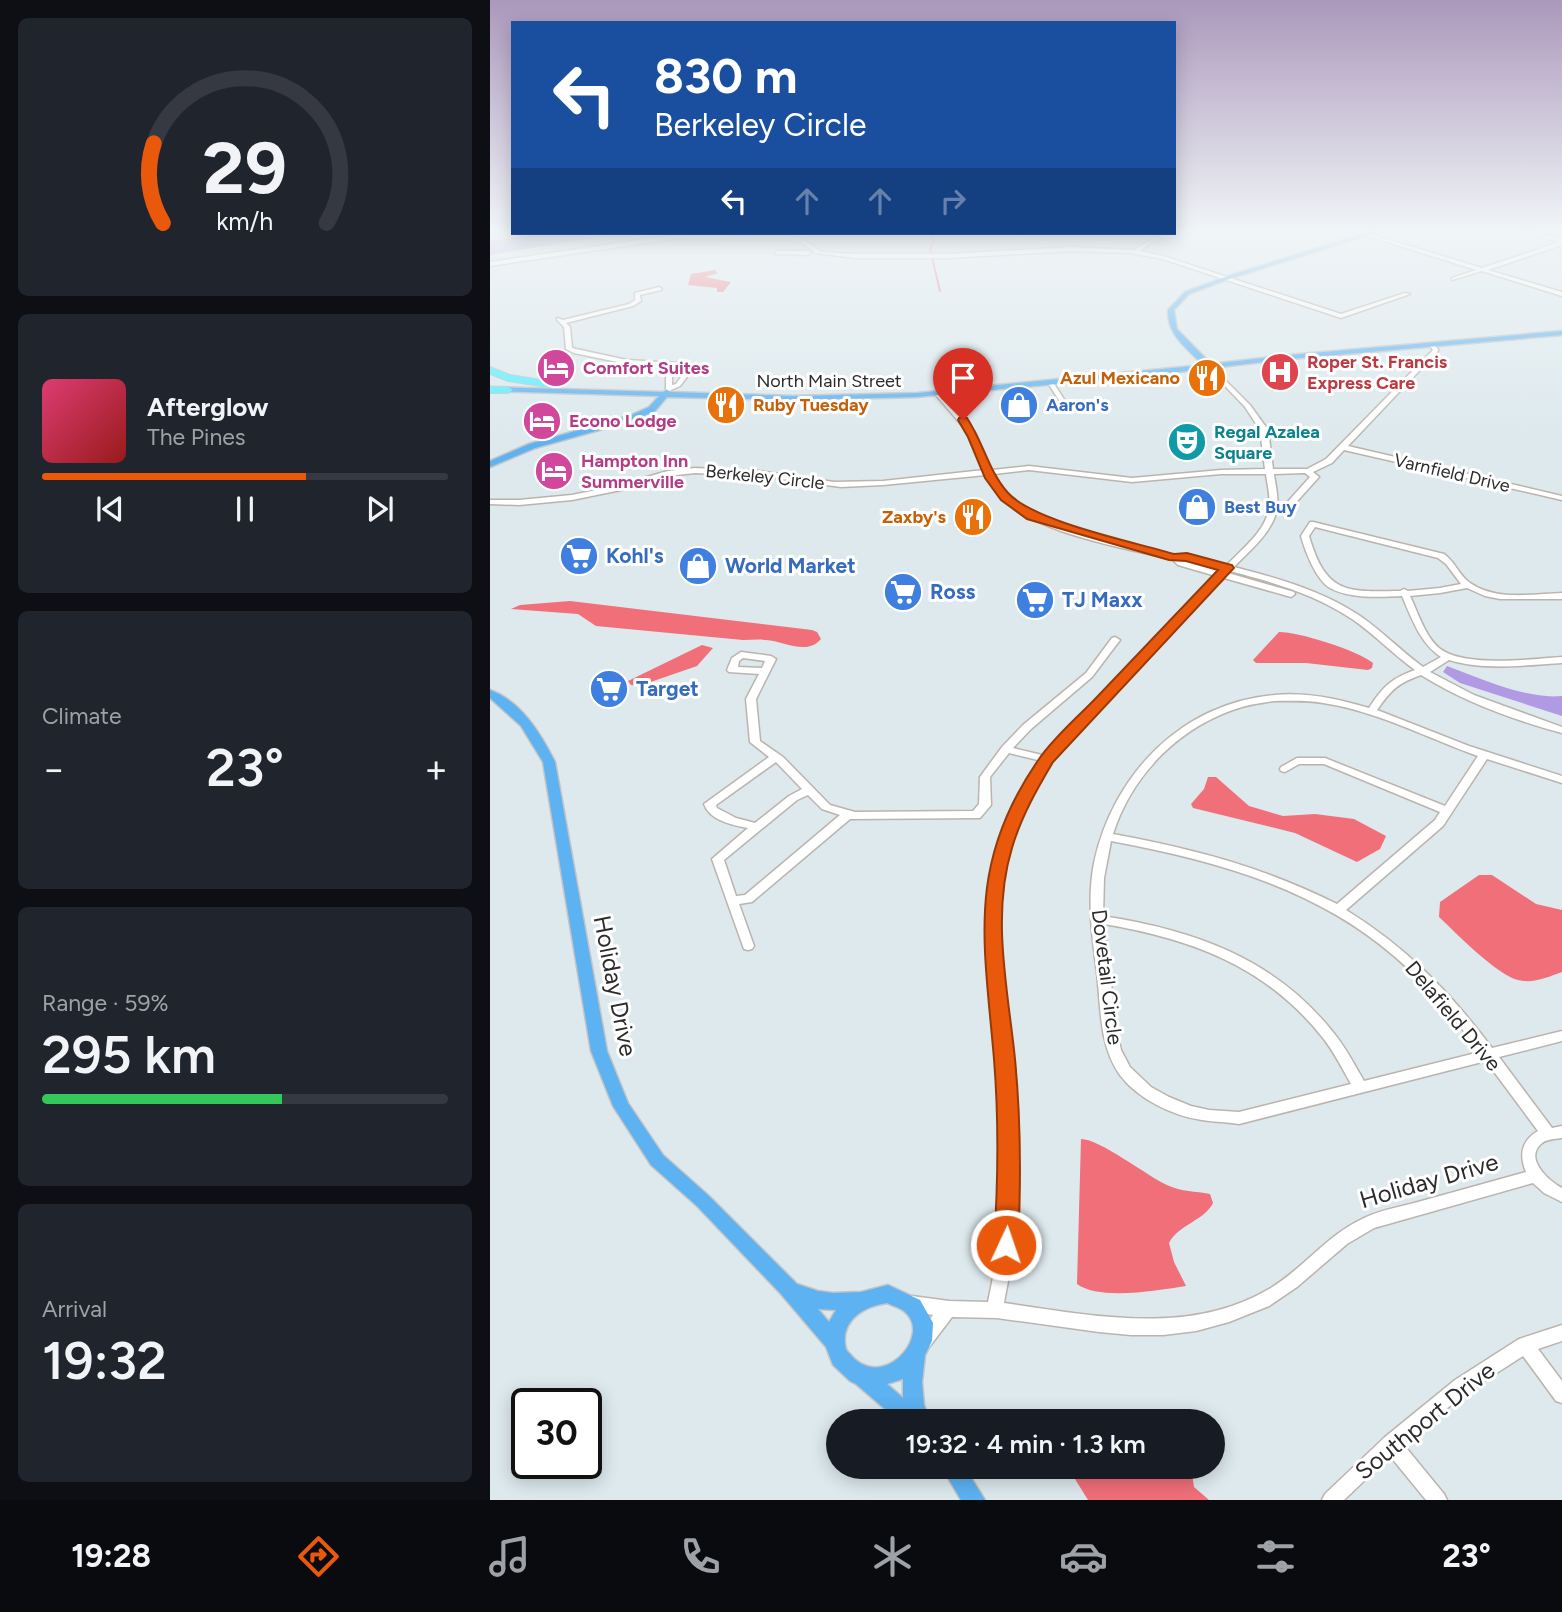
<!DOCTYPE html>
<meta charset="utf-8">
<style>
body{margin:0;font-family:Figtree,sans-serif;background:#20242c;color:#f1f3f6;height:100vh;display:flex;flex-direction:column;font-size:26px;white-space:nowrap}
*{box-sizing:border-box;margin:0}
p{font-size:23px;color:#9ea1a6}
.icon{flex:none;width:38px;height:38px;fill:none;stroke:currentColor;stroke-width:2;stroke-linecap:round;stroke-linejoin:round}
.map{position:relative;flex:1;overflow:hidden}
.drawer{display:flex;flex-direction:column;gap:18px;padding:18px;background:#0d0f14;width:490px}
.drawer>*{flex:none}
.guide{position:absolute;left:21px;top:21px;width:665px;height:214px;border-radius:0px;box-shadow:0 4px 18px #0003;background:#1a4fa0;color:#fff;overflow:hidden}
.speed{position:absolute;left:21px;top:1388px;display:flex;gap:14px;font-size:35px;font-weight:700;text-align:center}
.speed>*{display:grid;place-content:center;width:91px;height:91px;border-radius:50%;background:#171b24;box-shadow:0 4px 18px #0003;line-height:1}
.speed .limit{border:4px solid #111;border-radius:10px;background:#fff;color:#111}
.pin{position:absolute;display:grid;place-items:center;width:60px;height:60px;color:#fff;margin:-72px -30px;border-radius:50% 50% 50% 0;rotate:-45deg;box-shadow:0 0 7px #0007}
.pin .icon{rotate:45deg}
.me{position:absolute;width:77px;margin:-38px;rotate:3deg;stroke-linejoin:round;filter:drop-shadow(0 0 5px #0008)}
.turn{display:flex;align-items:center;gap:24px;height:147px;padding:0 28px;font-size:32px}
.turn .icon{width:91px;height:91px;stroke-width:2.5}
.turn b{display:block;font-size:49px;line-height:60px}
.lanes{display:flex;align-items:center;height:66px;padding:0 28px;background:#0003;justify-content:center;gap:35px;direction:ltr}
.lanes .off{opacity:.35}
.big{font-size:52px;font-weight:600;line-height:1.1}
.drawer .card{flex:1;display:flex;flex-direction:column;justify-content:center;gap:10px;min-width:0;padding:0 24px;border-radius:10px;background:#20242c}
.drawer .dial{align-items:center;gap:0}
.dial svg{height:182px;overflow:visible;fill:none;stroke:#363941;stroke-width:7;stroke-linecap:round;text-anchor:middle}
.dial text{fill:#f1f3f6;stroke:none}
.song{display:flex;align-items:center;gap:21px}
.cover{width:84px;height:84px;border-radius:10px;background:linear-gradient(135deg,hsl(340 70% 55%),hsl(0 70% 35%))}
.played{height:7px;border-radius:4px;background:linear-gradient(90deg,#ea580c 65%,#363941 65%)}
.keys{display:flex;justify-content:space-around;direction:ltr}
.heat{display:flex;justify-content:space-between;align-items:center;font-size:38px;direction:ltr}
.charge{height:10px;border-radius:5px;background:linear-gradient(90deg,#34c759 59%,#363941 0)}
.trip{position:absolute;left:336px;top:1409px;width:399px;height:70px;border-radius:35px;background:#171b24;box-shadow:0 4px 18px #0003;font-weight:600;line-height:70px;text-align:center}
.menu{display:flex;height:112px;justify-content:space-around;align-items:center;background:#090b0e;color:#9ea1a6}
.menu .icon{width:49px;height:49px}
.menu .active{color:#ea580c}
.menu b{font-size:32px;color:#f1f3f6}
main{display:flex;flex:1;min-height:0}
.map>svg:first-child{display:block}
.green{fill:#b199e4}
.water{fill:#f06f79}
.lines{fill:none;stroke-linecap:round;stroke-linejoin:round}
.stream{stroke:#f06f79;stroke-width:2}
.minor-casing{stroke:#bbb4ad;stroke-width:3}
.major-casing{stroke:#c4c4c4;stroke-width:3}
.highway-casing{stroke:#c4c4c4;stroke-width:2}
.minor{fill:#fff;fill-rule:evenodd}
.major{fill:#5db2f2;fill-rule:evenodd}
.highway{fill:#56efff;fill-rule:evenodd}
.route{fill:#ea580c;stroke:#983908;stroke-width:2}
.labels{text-anchor:middle;stroke-width:6;stroke-linejoin:round;paint-order:stroke}
.far-health-label{font-size:18px;font-weight:bold;fill:#be3a42;stroke:#fff;text-anchor:start}
.far-hotel-label{font-size:18px;font-weight:bold;fill:#b23c85;stroke:#fff;text-anchor:start}
.far-food-label{font-size:18px;font-weight:bold;fill:#c56008;stroke:#fff;text-anchor:end}
.far-street-label{font-size:18px;fill:#2b2b2b;stroke:#fff}
.far-shop-label{font-size:18px;font-weight:bold;fill:#366cbe;stroke:#fff;text-anchor:start}
.far-culture-label{font-size:18px;font-weight:bold;fill:#0d838f;stroke:#fff;text-anchor:start}
.shop-label{font-size:21px;font-weight:bold;fill:#366cbe;stroke:#fff;text-anchor:start}
.street-label{font-size:21px;fill:#2b2b2b;stroke:#fff}
.near-street-label{font-size:24px;fill:#2b2b2b;stroke:#fff}
</style>
<main>
<section class="drawer">
<div class="card dial"><svg viewBox="0 0 100 80">
<path d="M14 69A42 42 0 1 1 86 69"/>
<path d="M14 69A42 42 0 0 1 10 34" stroke="#ea580c"/>
<text x="50" y="56" font-size="32" font-weight="700">29</text>
<text x="50" y="72" font-size="11">km/h</text>
</svg></div>
<div class="card">
<div class="song"><i class="cover"></i><div><b>Afterglow</b><p>The Pines</p></div></div>
<div class="played"></div>
<div class="keys"><svg class="icon" aria-label="previous" viewBox="0 0 24 24"><path d="M18 5L8 12l10 7zM5 5v14"/></svg><svg class="icon" aria-label="pause" viewBox="0 0 24 24"><path d="M8 5v14M16 5v14"/></svg><svg class="icon" aria-label="next" viewBox="0 0 24 24"><path d="M6 5l10 7-10 7zM19 5v14"/></svg></div>
</div>
<div class="card"><p>Climate</p>
<div class="heat"><a>−</a><b class="big">23°</b><a>+</a></div>
</div>
<div class="card"><p>Range · 59%</p><b class="big">295 km</b><div class="charge"></div></div>
<div class="card"><p>Arrival</p><b class="big">19:32</b></div>
</section>
<div class="map">
<svg width="1072" height="1500" viewBox="0 0 1072 1500">
<rect width="100%" height="100%" fill="#dde9ed"/>
<g class="green">
<polygon points="56,233 130,233 0,255 0,242"/>
<path d="M957 666C989 678 1038 700 1072 696V716L970 683 953 672Z"/>
</g>
<g class="water">
<polygon points="225,270 228,273 215,277 241,282 233,292 227,292 227,288 198,285 201,274"/>
<path d="M80 601 322 630 327 632 331 639C317 656 293 641 276 640 269 639 261 640 253 640L106 626 88 614 21 609 30 605Z"/>
<path d="M789 632C809 632 867 650 883 663L882 668 878 670 816 663H766L763 660Z"/>
<polygon points="212,645 223,648 207,666 149,686 141,685 138,681"/>
<polygon points="718,777 726,777 759,806 793,816 825,814 864,819 896,836 890,849 867,862 805,833 703,808 701,804 714,789"/>
<path d="M989 875H1002L1046 904 1072 910V972C1058 977 1043 984 1028 980 1007 975 966 933 949 917L950 902Z"/>
<path d="M591 1139C610 1139 657 1176 677 1185 692 1192 705 1191 720 1194L723 1203C714 1221 689 1224 679 1243L684 1262 696 1286C669 1290 610 1301 587 1284Z"/>
<polygon points="582,1467 701,1467 704,1487 719,1500 598,1500 585,1479"/>
</g>
<g class="lines">
<g class="stream">
<polyline points="441,233 444,242 440,249 450,291"/>
<polyline points="0,242 56,233"/>
</g>
<g class="minor-casing">
<g id="minor">
<path d="M692 232 662 242 650 251 676 257 851 314 915 293 920 294 851 318 673 259 640 253 581 251 459 258H365L326 253 310 242 300 240 183 239 0 266V262L183 235 300 236 314 240 331 252 365 254H459L581 247 645 250C659 239 674 232 692 232Z"/>
<polygon points="1032,232 1043,232 1072,239 1072,245 998,270 1072,292 1072,296 992,271 962,280 962,278 986,270 875,235 880,234 992,268 1070,242"/>
<polygon points="287,251 318,251 321,253 318,255 285,254"/>
<path d="M169 287 172 289 171 290 150 295 151 301 143 306 76 323 80 327 82 348 86 349 137 360 205 364 206 365 190 386 179 391 176 389V377L185 366 137 364 84 353 76 349 74 327 67 320V318L73 320 139 304 145 300V293ZM191 366 198 367 186 384 182 385V377Z"/>
<path d="M943 344 948 349V351L858 446 1072 496V500L854 450 842 463 823 472 829 477 801 508H795L794 506 820 477 815 473 784 474C785 484 789 497 787 508 784 531 760 550 744 567 787 578 833 591 870 616 892 631 911 651 933 667L951 657C930 643 922 619 912 596 890 597 860 599 840 588 826 580 815 551 811 536L820 522H823L954 554C965 562 969 575 980 583 1006 601 1042 594 1072 593V599H1010L995 596 977 588 950 593 920 596C928 613 935 636 949 648 974 668 1041 659 1072 657V663C1035 665 995 671 959 660L940 672 984 695 1072 727V733C1024 720 974 702 931 675 908 683 901 690 887 710L979 746 1072 776V783L997 759 953 826 856 910C916 947 960 992 1002 1048L1072 1031V1041L1009 1057 1062 1128 1072 1126V1138C1065 1139 1056 1139 1051 1144 1034 1159 1059 1181 1072 1188V1202L1054 1193 1043 1183 884 1228 857 1244 807 1287 779 1306 739 1322 706 1331 673 1335H641L609 1332 507 1318 462 1317 440 1346 434 1348 428 1346 426 1340 443 1315 416 1309 414 1304 416 1299 422 1296 459 1301 498 1302C502 1283 506 1263 509 1244 513 1207 513 1170 512 1132 510 1095 507 1058 504 1020 499 963 491 902 508 846 518 815 533 787 552 761L519 753 500 777 501 805 490 818 360 819 262 902 249 904 264 946 262 949 258 950 254 949 222 859 258 828C243 825 220 821 214 804L279 757 260 742 256 699 269 674 239 672 237 670 242 658 251 652 281 656 286 659 266 699 270 741 293 757 340 805 365 812 483 811 489 804 490 777 512 747 533 725 596 673 622 638 625 637 630 640 602 677 541 729 523 748 556 756 586 722 726 576 688 565 683 560C633 547 546 534 511 497 505 491 500 483 496 475L393 485 351 487 268 476 205 473 178 476 131 490 82 500 29 505 0 504V500H29L82 495 125 486 178 471 205 468 268 471 344 482 393 481 494 470 475 429 445 394 449 387 451 386 462 392 476 409 472 415 486 434 502 470 539 466 642 478 731 470 775 469 770 430 755 407 717 367 716 366 719 364 760 405 778 430 783 469H817L836 459 943 350 940 346ZM453 392 458 394 468 409V411L452 394ZM539 470 642 482 731 474H776C777 484 781 497 779 507 777 530 752 549 737 565 725 562 712 558 700 555 695 554 690 556 684 555 671 554 656 548 642 545 594 533 529 522 504 474ZM825 527 948 558 956 564 971 584 950 588 918 591 914 589 910 591C856 592 836 594 819 536ZM692 560H697L733 569 730 571ZM740 571C782 582 825 594 862 619 884 634 903 654 925 670 900 679 893 687 879 708 848 699 817 692 785 695 692 703 623 774 604 863 597 899 602 937 607 973 611 1007 609 1046 630 1075 648 1099 683 1116 712 1120 724 1122 737 1122 749 1124L996 1061 1048 1131C1031 1141 1029 1155 1036 1172 1000 1182 964 1192 928 1202 910 1207 889 1210 872 1219 836 1236 813 1269 779 1289 698 1337 602 1315 514 1303 517 1284 522 1265 524 1246 528 1209 528 1172 526 1135 525 1098 521 1060 517 1024 510 946 501 866 540 795 564 752 601 717 636 682 669 648 701 613 734 578L801 597 805 594 804 592 738 573ZM253 658 275 661 272 668 248 667 249 661ZM784 701C800 701 817 700 833 703 887 711 937 738 988 756L955 806 835 758H807L791 767 790 769 791 771 795 772 809 764H834L950 812 945 820 847 904C773 867 704 849 623 834 642 774 691 725 752 707 762 704 773 703 784 701ZM286 762 312 789 299 796 265 823 246 818 227 808 226 805ZM318 795 332 809 350 815 255 895 246 896 234 860 307 800ZM621 841C723 860 824 887 904 956 937 984 964 1018 990 1052L874 1081C864 1064 855 1046 842 1031 784 958 703 930 613 916L614 878ZM614 924C702 939 776 966 833 1038 844 1052 852 1068 861 1084L749 1112 719 1110 701 1106 679 1097 661 1087 640 1067 631 1050 626 1027Z"/>
<polygon points="559,382 563,382 577,404 576,405 572,405 558,383"/>
<polygon points="1072,1325 1072,1341 1048,1349 1072,1381 1072,1403 1066,1401 1033,1356 977,1392 913,1444 954,1494 957,1500 936,1500 900,1456 854,1500 832,1500 835,1494 895,1437 965,1380 1029,1339"/>
</g>
</g>
<g class="major-casing">
<g id="major">
<path d="M878 232H889L739 279 699 294 684 310 687 329 721 364 800 355 1072 331V335L800 359 653 376 427 397 303 400 177 397 165 411 145 420 45 448 0 467V461L39 444 139 416 159 407 169 396 0 391V387L173 392 177 390 181 392 303 396 427 393 713 365C697 348 677 335 678 310L695 292 735 277Z"/>
<path d="M0 690C31 701 51 734 65 762L117 1051 138 1103 173 1155 219 1196 307 1284 328 1291 343 1293 371 1292 398 1285 430 1300 443 1323 442 1341 435 1355 432 1382 434 1405 440 1421H409L366 1384 360 1381 343 1365 336 1347 291 1294 207 1206 161 1165 123 1106 101 1051 53 762 31 726 0 698ZM397 1303C403 1306 412 1308 416 1313 442 1337 391 1394 359 1353 355 1349 356 1349 355 1344 352 1319 375 1306 397 1303ZM328 1309 346 1310 339 1322ZM413 1379V1398L397 1384Z"/>
<polygon points="451,1466 474,1466 495,1500 471,1500"/>
</g>
</g>
<g class="highway-casing">
<g id="highway">
<polygon points="0,367 20,375 64,382 69,385 64,388 18,381 0,374"/>
<polygon points="0,387 18,387 23,390 18,393 0,393"/>
</g>
</g>
<use href="#minor" class="minor"/>
<use href="#major" class="major"/>
<use href="#highway" class="highway"/>
</g>
<linearGradient id="sky" x2="0" y2="1"><stop stop-color="#ab98bc"/><stop offset="0.52" stop-color="#f0f5f7"/><stop offset="1" stop-color="#f0f5f7" stop-opacity="0"/></linearGradient>
<rect width="1072" height="442" fill="url(#sky)"/>
<path class="route" d="M469 418H477C493 442 499 472 518 493 545 522 644 542 684 554L697 553 742 565 744 568 563 762C547 789 531 817 522 848 501 916 518 990 525 1059 531 1121 531 1184 528 1245L525 1253 516 1256 508 1253 504 1245C508 1184 509 1121 504 1059 494 941 476 864 549 759 565 736 588 717 607 697 648 654 688 612 728 570L696 561 679 560 537 519 511 500 495 478 478 437 468 420Z"/>
<defs>
<g id="hotel-disc" transform="scale(2.0125)"><circle r="9.5" fill="#d1479c" stroke="#fff"/><path d="M-6-4.5h1.5V1H6V5H4.5V3h-9V5H-6ZM-4 0a1.8 1.8 0 1 1 3.6 0ZM.5 0V-2.5h3Q6-2.5 6 0Z" fill="#fff"/></g>
<g id="hospital-disc" transform="scale(2.0125)"><circle r="9.5" fill="#e0444e" stroke="#fff"/><path d="M-5-5h3v3.5h4V-5h3V5h-3V1.5h-4V5h-3Z" fill="#fff"/></g>
<g id="restaurant-disc" transform="scale(2.0125)"><circle r="9.5" fill="#e8710a" stroke="#fff"/><path d="M-5-6h1v4h1v-4h1v4h1v-4h1v5L-1.5 .5V6h-2V.5L-5-1ZM5-6V6H3V1.5H1.5Q1.5-4 5-6Z" fill="#fff"/></g>
<g id="shop-disc" transform="scale(2.0125)"><circle r="9.5" fill="#3f7fe0" stroke="#fff"/><path d="M-5-2.5h2.3a2.7 3.5 0 0 1 5.4 0H5L5.5 6h-11ZM-1.5-2.5h3a1.5 2.3 0 0 0-3 0Z" fill="#fff"/></g>
<g id="theatre-disc" transform="scale(2.0125)"><circle r="9.5" fill="#0f9aa8" stroke="#fff"/><path d="M-5-5.5Q0-4 5-5.5V0Q5 5 0 6Q-5 5-5 0ZM-3.3-2.5H-1v1.5H-3.3ZM1-2.5H3.3v1.5H1ZM-2.8 1Q0 5.5 2.8 1Z" fill="#fff"/></g>
<g id="supermarket-disc" transform="scale(2.0125)"><circle r="9.5" fill="#3f7fe0" stroke="#fff"/><path d="M-6-5.5h2.5l.6 2H6L4.5 2H-2.5L-4.4-4H-6ZM-1.5 3.2a1.3 1.3 0 1 0 .1 0ZM3 3.2a1.3 1.3 0 1 0 .1 0Z" fill="#fff"/></g>
</defs>
<g fill-rule="evenodd">
<use href="#hotel-disc" x="66" y="368"/>
<use href="#hospital-disc" x="790" y="372"/>
<use href="#restaurant-disc" x="717" y="378"/>
<use href="#restaurant-disc" x="236" y="405"/>
<use href="#shop-disc" x="529" y="405"/>
<use href="#hotel-disc" x="52" y="421"/>
<use href="#theatre-disc" x="697" y="442"/>
<use href="#hotel-disc" x="64" y="471"/>
<use href="#shop-disc" x="707" y="507"/>
<use href="#restaurant-disc" x="483" y="517"/>
<use href="#supermarket-disc" x="89" y="556"/>
<use href="#shop-disc" x="208" y="566"/>
<use href="#supermarket-disc" x="413" y="592"/>
<use href="#supermarket-disc" x="545" y="600"/>
<use href="#supermarket-disc" x="119" y="689"/>
</g>
<g class="labels">
<g class="far-health-label">
<text x="817" y="368">Roper St. Francis<tspan x="817" dy="21">Express Care</tspan></text>
</g>
<g class="far-hotel-label">
<text x="93" y="374">Comfort Suites</text>
<text x="79" y="427">Econo Lodge</text>
<text x="91" y="467">Hampton Inn<tspan x="91" dy="21">Summerville</tspan></text>
</g>
<g class="far-food-label">
<text x="690" y="384">Azul Mexicano</text>
<text x="263" y="411" text-anchor="start">Ruby Tuesday</text>
<text x="456" y="523">Zaxby's</text>
</g>
<g class="far-street-label">
<text x="339" y="387">North Main Street</text>
<text transform="translate(962 473) rotate(13)" y="6">Varnfield Drive</text>
<text transform="translate(275 477) rotate(6)" y="6">Berkeley Circle</text>
</g>
<g class="far-shop-label">
<text x="556" y="411">Aaron's</text>
<text x="734" y="513">Best Buy</text>
</g>
<g class="far-culture-label">
<text x="724" y="438">Regal Azalea<tspan x="724" dy="21">Square</tspan></text>
</g>
<g class="shop-label">
<text x="116" y="563">Kohl's</text>
<text x="235" y="573">World Market</text>
<text x="440" y="599">Ross</text>
<text x="572" y="607">TJ Maxx</text>
<text x="146" y="696">Target</text>
</g>
<g class="street-label">
<text transform="translate(617 977) rotate(83)" y="7">Dovetail Circle</text>
<text transform="translate(963 1016) rotate(50)" y="7">Delafield Drive</text>
</g>
<g class="near-street-label">
<text transform="translate(125 986) rotate(79)" y="8">Holiday Drive</text>
<text transform="translate(939 1181) rotate(-16)" y="8">Holiday Drive</text>
<text transform="translate(935 1421) rotate(-39)" y="8">Southport Drive</text>
</g>
</g>
</svg>
<div class="speed"><div class="limit">30</div></div>
<div class="pin" style="left:473px;top:420px;background:#d93025"><svg class="icon" aria-label="arrive" viewBox="0 0 24 24"><path d="M6 21V4h12l-3 4 3 4H6"/></svg></div>
<svg class="me" style="left:516px;top:1245px" viewBox="-20 -20 40 40"><circle r="17" fill="#ea580c" stroke="#fff" stroke-width="3"/><path d="M0-11L8 9 0 5-8 9z" fill="#fff"/></svg>
<div class="trip">19:32 · 4 min · 1.3 km</div>
<div class="guide">
<div class="turn"><svg class="icon" aria-label="left" viewBox="0 0 24 24"><path d="M17 20v-9H6M10 6l-5 5 5 5"/></svg><div><b>830 m</b>Berkeley Circle</div></div>
<div class="lanes"><svg class="icon" aria-label="left" viewBox="0 0 24 24"><path d="M17 20v-9H6M10 6l-5 5 5 5"/></svg><svg class="icon off" aria-label="ahead" viewBox="0 0 24 24"><path d="M12 20V5M6 11l6-6 6 6"/></svg><svg class="icon off" aria-label="ahead" viewBox="0 0 24 24"><path d="M12 20V5M6 11l6-6 6 6"/></svg><svg class="icon off" aria-label="right" viewBox="0 0 24 24"><path d="M7 20v-9h11M14 6l5 5-5 5"/></svg></div>
</div>
</div>
</main>
<nav class="menu">
<b>19:28</b>
<svg class="icon active" aria-label="directions" viewBox="0 0 24 24"><path d="M12 3l9 9-9 9-9-9zM9 14v-3h6M13 9l2 2-2 2"/></svg>
<svg class="icon" aria-label="music" viewBox="0 0 24 24"><path d="M9 18V5l10-2v13"/><circle cx="6" cy="18" r="3"/><circle cx="16" cy="16" r="3"/></svg>
<svg class="icon" aria-label="phone" viewBox="0 0 24 24"><path d="M5 4h4l2 5-3 2q2 4 5 5l2-3 5 2v4C11 20 4 13 5 4z"/></svg>
<svg class="icon" aria-label="climate" viewBox="0 0 24 24"><path d="M12 3v18M4 7l16 10M4 17L20 7"/></svg>
<svg class="icon" aria-label="car" viewBox="0 0 24 24"><path d="M5 17H2v-5l4-1 3-4h7l3 4 3 1v5h-3M9 17h6M6 11h13"/><circle cx="7" cy="17" r="2"/><circle cx="17" cy="17" r="2"/></svg>
<svg class="icon" aria-label="filters" viewBox="0 0 24 24"><path d="M4 7h16M4 17h16"/><circle cx="9" cy="7" r="2"/><circle cx="15" cy="17" r="2"/></svg>
<b>23°</b>
</nav>
